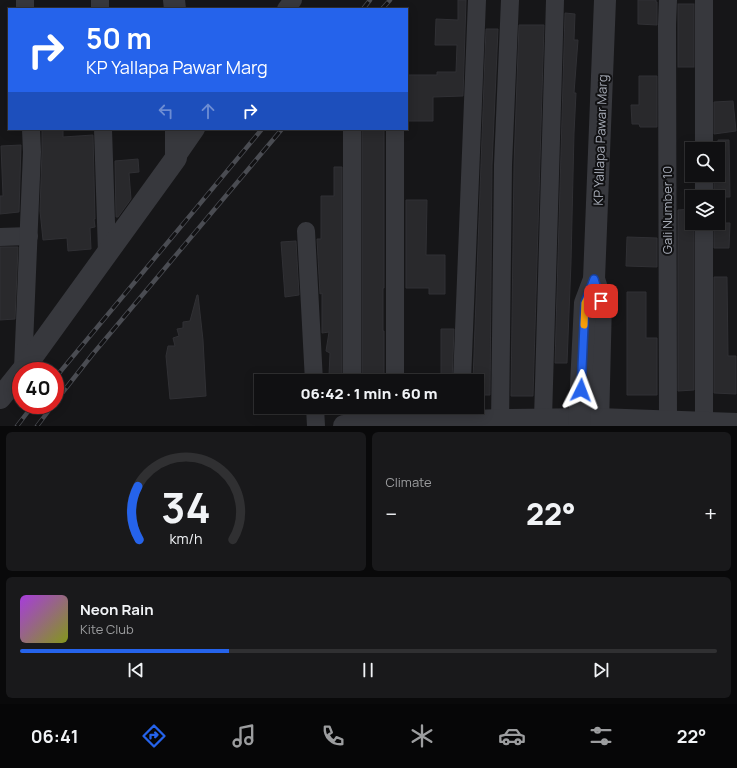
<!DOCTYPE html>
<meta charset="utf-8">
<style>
body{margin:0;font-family:Manrope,sans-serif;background:#19191b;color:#f1f3f6;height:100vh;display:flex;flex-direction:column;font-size:15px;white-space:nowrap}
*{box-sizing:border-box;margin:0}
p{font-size:13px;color:#9c9d9f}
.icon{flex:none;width:22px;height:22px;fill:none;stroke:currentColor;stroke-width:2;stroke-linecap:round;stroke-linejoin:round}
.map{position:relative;height:426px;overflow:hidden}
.drawer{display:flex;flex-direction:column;gap:6px;padding:6px;background:#09090a;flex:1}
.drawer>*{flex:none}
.guide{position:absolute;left:8px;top:8px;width:400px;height:122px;border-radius:0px;box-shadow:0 2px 10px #0003,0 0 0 1px #303032;background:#2563eb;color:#fff;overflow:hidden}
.buttons{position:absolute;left:685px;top:142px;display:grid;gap:8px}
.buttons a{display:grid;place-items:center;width:40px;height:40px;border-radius:0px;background:#101012;box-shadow:0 2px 10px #0003,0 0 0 1px #303032;font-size:20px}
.speed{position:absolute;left:12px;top:362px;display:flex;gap:8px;font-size:20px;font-weight:700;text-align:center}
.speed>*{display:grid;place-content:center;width:52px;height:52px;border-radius:50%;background:#101012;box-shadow:0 2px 10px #0003,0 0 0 1px #303032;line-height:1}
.speed .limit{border:6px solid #d22;background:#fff;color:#111}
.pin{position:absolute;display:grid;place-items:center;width:34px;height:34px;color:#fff;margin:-17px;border-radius:8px;box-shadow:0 2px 6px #0006}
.me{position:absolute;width:44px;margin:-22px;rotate:3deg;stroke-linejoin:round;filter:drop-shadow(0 0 3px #0008)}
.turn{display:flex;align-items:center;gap:14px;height:84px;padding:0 12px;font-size:18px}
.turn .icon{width:52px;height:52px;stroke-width:2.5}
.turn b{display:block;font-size:28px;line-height:34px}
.lanes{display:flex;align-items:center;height:38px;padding:0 12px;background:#0003;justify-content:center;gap:20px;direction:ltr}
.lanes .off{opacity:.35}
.big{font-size:30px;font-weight:800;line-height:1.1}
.drawer .tile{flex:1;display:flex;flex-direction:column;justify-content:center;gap:6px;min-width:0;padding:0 14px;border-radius:6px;background:#19191b}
.drawer .dial{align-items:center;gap:0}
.dial svg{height:104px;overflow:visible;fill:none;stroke:#303032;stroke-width:7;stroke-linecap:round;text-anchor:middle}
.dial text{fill:#f1f3f6;stroke:none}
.song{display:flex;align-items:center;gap:12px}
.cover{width:48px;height:48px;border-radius:6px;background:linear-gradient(135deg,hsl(280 70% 55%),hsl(70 70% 35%))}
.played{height:4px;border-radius:2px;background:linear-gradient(90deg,#2563eb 30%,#303032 30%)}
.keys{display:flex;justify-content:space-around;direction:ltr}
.heat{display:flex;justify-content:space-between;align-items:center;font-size:22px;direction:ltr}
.drawer .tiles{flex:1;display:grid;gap:6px;grid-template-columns:1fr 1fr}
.tile:last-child{grid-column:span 2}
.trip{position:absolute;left:254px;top:374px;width:230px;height:40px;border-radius:0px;background:#101012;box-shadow:0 2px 10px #0003,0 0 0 1px #303032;font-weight:800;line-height:40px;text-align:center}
.tab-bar{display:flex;height:64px;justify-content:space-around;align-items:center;background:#060607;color:#9c9d9f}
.tab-bar .icon{width:28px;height:28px}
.tab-bar .current{color:#2563eb}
.tab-bar b{font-size:18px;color:#f1f3f6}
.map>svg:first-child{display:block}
.building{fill:#29292c;stroke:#303034}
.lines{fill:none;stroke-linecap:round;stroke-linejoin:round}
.minor{stroke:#37383d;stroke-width:18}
.tertiary{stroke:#37383d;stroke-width:22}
.rail-casing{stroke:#4a4c52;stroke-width:4.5}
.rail{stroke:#111113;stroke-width:3;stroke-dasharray:9;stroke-linecap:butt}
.route-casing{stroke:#184099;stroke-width:10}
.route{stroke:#2563eb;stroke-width:7}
.slow{stroke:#f59e0b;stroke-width:7}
.labels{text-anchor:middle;stroke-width:4;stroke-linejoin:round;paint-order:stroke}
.street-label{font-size:13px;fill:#a8adb8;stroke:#111113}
</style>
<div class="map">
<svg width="737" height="426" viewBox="0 0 737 426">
<rect width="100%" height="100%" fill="#161618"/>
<g class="building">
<polygon points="458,0 466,0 463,96 433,97 433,121 407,121 407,75 437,75 437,72 456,72 457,45 435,45 436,19 458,20"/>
<polygon points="638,0 656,0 656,2 657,2 657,25 638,24"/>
<rect x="678" y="4" width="16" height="63"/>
<polygon points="565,13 575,14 574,40 578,40 574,93 576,93 574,133 571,262 567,363 555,363"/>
<polygon points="519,25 544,25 533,396 511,396 514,165"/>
<polygon points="486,29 498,29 492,165 490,395 478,395 478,381 473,381"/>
<polygon points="639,76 657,76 657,127 640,127 639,124 632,124 631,105 639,105"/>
<polygon points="733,101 736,131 714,134 714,102"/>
<polygon points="42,129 63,129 63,137 93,135 95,219 94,219 95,227 90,228 91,249 68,251 67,238 43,240 40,211 42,152"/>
<polygon points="362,130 384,130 384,288 383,288 383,331 384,331 384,381 362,381"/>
<polygon points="718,140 729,140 730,197 714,197 714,175 718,175"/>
<polygon points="21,145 19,212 0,214 0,196 3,196 1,146"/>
<polygon points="138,159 139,172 129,173 131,199 118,217 116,217 115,161"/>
<polygon points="334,167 342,167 342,375 329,375 330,353 326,351 329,332 322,333 322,293 320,294 317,239 321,239 321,196 334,196"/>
<polygon points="406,200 427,200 426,255 445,255 445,294 429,294 429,288 406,288"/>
<polygon points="692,209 692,223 694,223 694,390 678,391 678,210"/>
<polygon points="714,223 730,223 729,248 714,248"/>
<polygon points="627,237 657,238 657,267 626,266"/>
<polygon points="296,241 299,295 285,297 281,242"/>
<polygon points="0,247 18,247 15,319 0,320"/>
<polygon points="714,277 727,277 728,356 736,356 736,394 714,393"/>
<polygon points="627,292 646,292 646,338 657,338 657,395 627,395"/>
<polygon points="197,295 198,295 203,340 206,396 170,399 166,356 168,346 175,346 173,338 179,336 177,329 183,328 183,322 190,321"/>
<polygon points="441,329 454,329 452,381 441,381"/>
</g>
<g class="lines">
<g class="minor">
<polyline points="25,0 25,9"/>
<polyline points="100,0 100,9"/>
<polyline points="668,0 667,25 668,421"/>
<polyline points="286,9 293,0"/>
<polyline points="103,129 107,253"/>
<polyline points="704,149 704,0"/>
<polyline points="176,158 196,129"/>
<polyline points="704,197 704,175"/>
<polyline points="306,231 314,381"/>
<polyline points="0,237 29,236"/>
<polyline points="23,369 32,152 31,129"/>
<polyline points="352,381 352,131"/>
<polyline points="395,381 395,129"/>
<polyline points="462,381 477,0"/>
<polyline points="315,407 316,426"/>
<polyline points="352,407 352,425"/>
<polyline points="543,419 555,0"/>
<polyline points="461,421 461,407"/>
<polyline points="395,423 395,407"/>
<polyline points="704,423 704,223"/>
<polyline points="500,426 503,165 510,0"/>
</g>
<g class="tertiary">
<polyline points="174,0 175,9"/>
<polyline points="594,279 601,301 598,426"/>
<polyline points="22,371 176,158 176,129"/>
<polyline points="0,398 21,372"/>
<polyline points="344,426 500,420 598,419 737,424"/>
<polyline points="579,426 585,303 594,279 605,0"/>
</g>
<g class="rail-casing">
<g id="rail">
<polyline points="363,9 370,0"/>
<polyline points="382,9 390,0"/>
<polyline points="55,378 262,129"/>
<polyline points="55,402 92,355 282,129"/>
<polyline points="17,426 33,405"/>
<polyline points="37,426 53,405"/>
</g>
</g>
<use href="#rail" class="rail"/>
</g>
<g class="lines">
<g class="route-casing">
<polyline id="route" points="581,390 585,303 594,279 601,301"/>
</g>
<use href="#route" class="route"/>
<polyline class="slow" points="584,325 585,303 587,299"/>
</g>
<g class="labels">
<g class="street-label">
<text transform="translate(600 140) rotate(-88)" y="5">KP Yallapa Pawar Marg</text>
<text transform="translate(667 210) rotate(-90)" y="5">Gali Number 10</text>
</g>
</g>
</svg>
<div class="buttons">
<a><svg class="icon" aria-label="search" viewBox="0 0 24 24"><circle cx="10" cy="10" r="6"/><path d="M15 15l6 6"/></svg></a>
<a><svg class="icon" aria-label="layers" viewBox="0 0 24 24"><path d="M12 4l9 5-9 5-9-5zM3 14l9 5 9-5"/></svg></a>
</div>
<div class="speed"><div class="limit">40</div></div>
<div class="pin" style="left:601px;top:301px;background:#d93025"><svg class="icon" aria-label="arrive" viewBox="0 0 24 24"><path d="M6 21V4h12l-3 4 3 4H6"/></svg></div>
<svg class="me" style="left:581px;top:390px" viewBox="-20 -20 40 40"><path d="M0-17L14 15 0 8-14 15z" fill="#2563eb" stroke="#fff" stroke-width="4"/></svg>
<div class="trip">06:42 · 1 min · 60 m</div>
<div class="guide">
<div class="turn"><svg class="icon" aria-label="right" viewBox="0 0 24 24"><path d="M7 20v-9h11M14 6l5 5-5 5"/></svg><div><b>50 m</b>KP Yallapa Pawar Marg</div></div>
<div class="lanes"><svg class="icon off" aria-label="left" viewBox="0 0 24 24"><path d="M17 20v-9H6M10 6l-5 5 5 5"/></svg><svg class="icon off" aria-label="ahead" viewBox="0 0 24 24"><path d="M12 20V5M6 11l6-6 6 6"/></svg><svg class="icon" aria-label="right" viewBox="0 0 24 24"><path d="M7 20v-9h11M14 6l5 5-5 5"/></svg></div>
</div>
</div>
<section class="drawer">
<div class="tiles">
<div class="tile dial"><svg viewBox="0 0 100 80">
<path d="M14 69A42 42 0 1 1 86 69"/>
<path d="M14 69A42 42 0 0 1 13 28" stroke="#2563eb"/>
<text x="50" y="56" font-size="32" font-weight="700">34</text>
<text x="50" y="72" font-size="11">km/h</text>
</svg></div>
<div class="tile"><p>Climate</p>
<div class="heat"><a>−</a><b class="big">22°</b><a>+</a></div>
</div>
<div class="tile">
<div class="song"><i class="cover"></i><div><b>Neon Rain</b><p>Kite Club</p></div></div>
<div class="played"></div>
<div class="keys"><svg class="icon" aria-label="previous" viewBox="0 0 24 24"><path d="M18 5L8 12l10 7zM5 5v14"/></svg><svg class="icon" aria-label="pause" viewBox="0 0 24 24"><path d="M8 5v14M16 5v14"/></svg><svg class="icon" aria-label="next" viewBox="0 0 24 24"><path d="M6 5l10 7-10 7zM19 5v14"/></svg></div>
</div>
</div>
</section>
<nav class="tab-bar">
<b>06:41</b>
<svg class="icon current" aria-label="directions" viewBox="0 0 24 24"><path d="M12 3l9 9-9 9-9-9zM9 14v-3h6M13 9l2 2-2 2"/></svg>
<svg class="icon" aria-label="music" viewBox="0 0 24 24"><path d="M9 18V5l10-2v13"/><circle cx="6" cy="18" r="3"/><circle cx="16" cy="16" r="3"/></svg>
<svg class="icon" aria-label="phone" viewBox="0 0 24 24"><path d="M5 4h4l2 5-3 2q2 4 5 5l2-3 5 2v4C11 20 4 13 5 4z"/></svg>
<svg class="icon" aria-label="climate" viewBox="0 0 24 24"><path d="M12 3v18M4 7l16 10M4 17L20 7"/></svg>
<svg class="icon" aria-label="car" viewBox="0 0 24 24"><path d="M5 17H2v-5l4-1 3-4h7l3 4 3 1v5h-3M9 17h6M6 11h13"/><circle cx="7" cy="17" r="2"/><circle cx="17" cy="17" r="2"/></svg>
<svg class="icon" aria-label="filters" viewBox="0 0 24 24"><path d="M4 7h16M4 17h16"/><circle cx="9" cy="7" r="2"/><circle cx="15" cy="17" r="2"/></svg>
<b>22°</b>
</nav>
